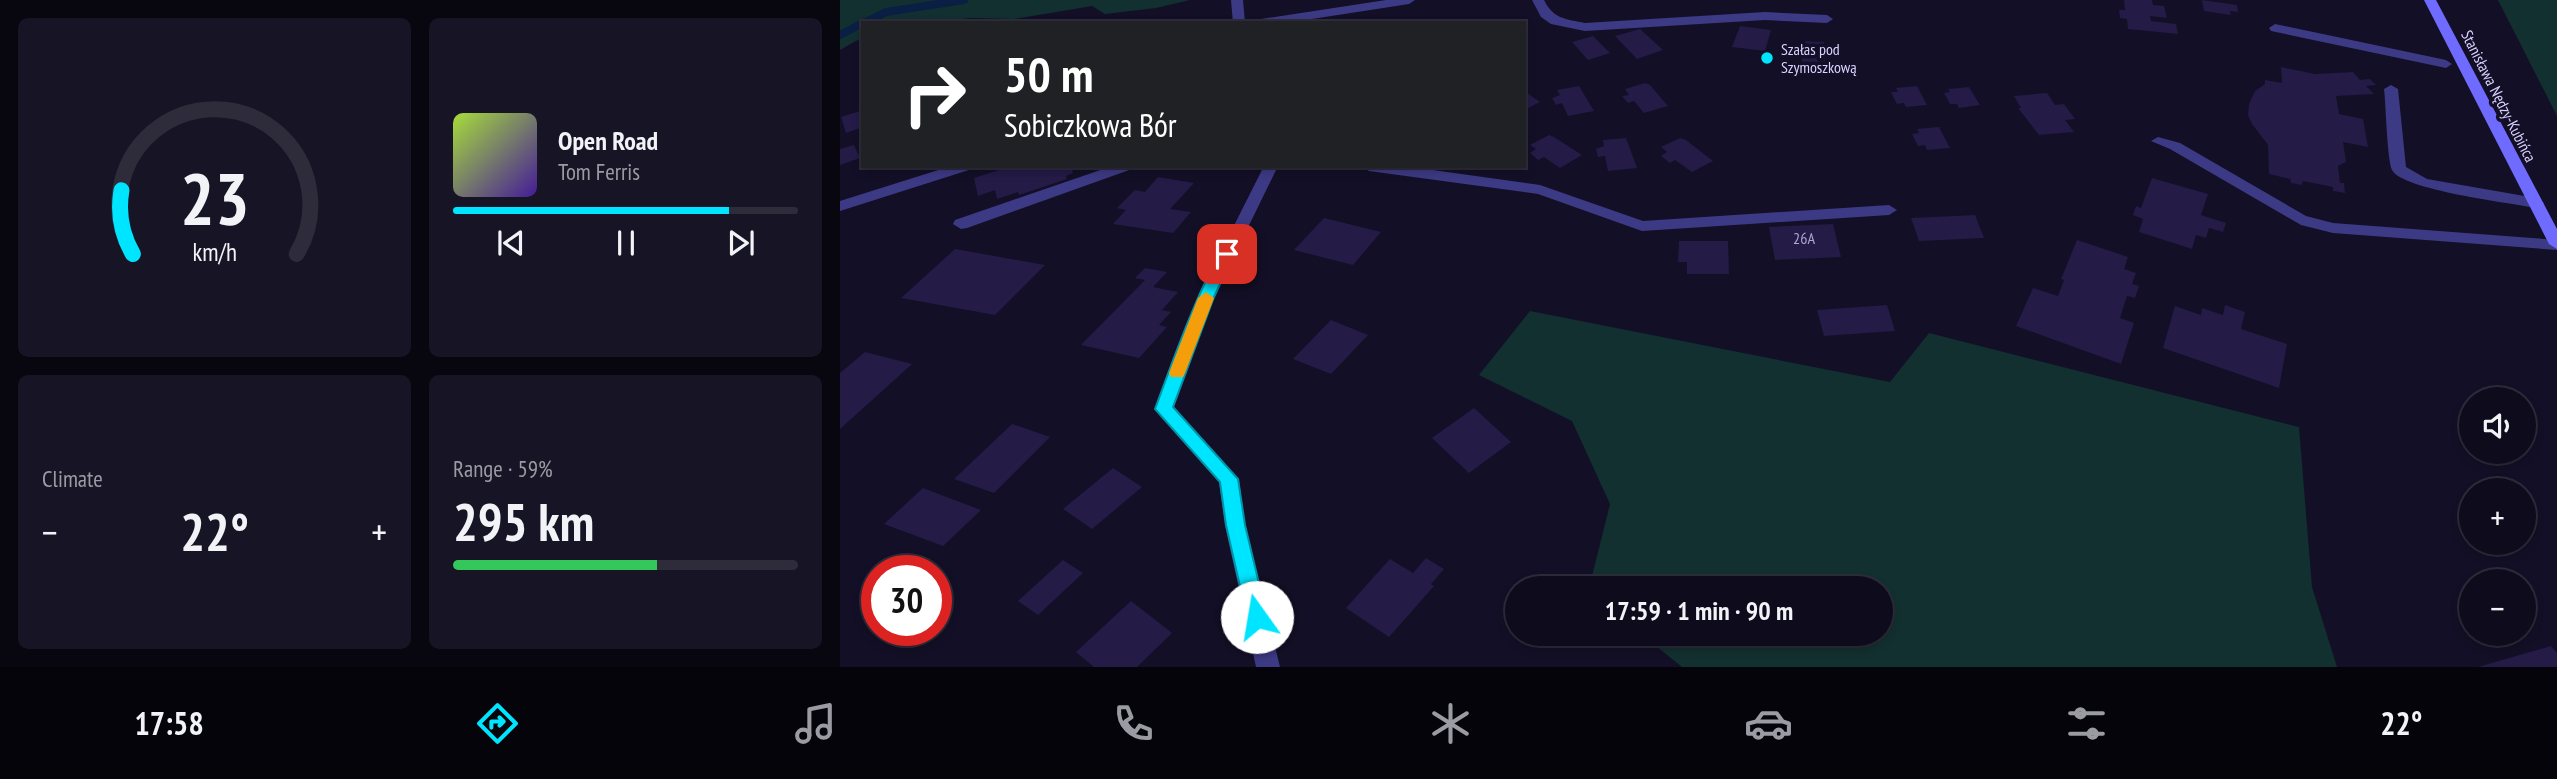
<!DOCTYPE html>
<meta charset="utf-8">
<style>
body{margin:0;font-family:"PT Sans Narrow",sans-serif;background:#171425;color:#f1f3f6;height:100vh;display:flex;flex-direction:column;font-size:26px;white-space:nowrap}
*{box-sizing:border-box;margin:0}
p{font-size:23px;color:#9b9ba3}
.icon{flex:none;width:38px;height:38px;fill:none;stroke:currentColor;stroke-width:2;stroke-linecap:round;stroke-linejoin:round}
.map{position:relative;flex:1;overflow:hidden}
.panel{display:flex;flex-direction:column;gap:18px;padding:18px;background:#08060f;width:840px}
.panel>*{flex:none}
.hud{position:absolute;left:21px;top:21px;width:665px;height:147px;border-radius:0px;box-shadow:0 4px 10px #0003,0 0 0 2px #2e2b3b;background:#202124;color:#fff;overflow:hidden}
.buttons{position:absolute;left:1619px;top:387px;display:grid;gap:14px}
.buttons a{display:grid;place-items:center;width:77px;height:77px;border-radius:50%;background:#0e0b1c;box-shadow:0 4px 10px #0003,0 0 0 2px #2e2b3b;font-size:35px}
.speed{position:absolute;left:21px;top:555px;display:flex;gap:14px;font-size:35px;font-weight:700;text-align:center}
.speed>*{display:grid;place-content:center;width:91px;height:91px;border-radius:50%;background:#0e0b1c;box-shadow:0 4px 10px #0003,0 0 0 2px #2e2b3b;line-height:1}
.speed .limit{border:10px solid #d22;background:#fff;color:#111}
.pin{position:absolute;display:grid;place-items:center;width:60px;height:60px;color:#fff;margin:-30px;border-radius:14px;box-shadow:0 4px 10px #0006}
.me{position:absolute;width:77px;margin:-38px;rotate:347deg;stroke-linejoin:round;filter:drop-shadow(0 0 5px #0008)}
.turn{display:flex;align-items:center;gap:24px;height:147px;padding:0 28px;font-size:32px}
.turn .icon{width:91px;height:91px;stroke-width:2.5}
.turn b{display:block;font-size:49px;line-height:60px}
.big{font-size:52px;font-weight:800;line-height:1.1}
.panel .widget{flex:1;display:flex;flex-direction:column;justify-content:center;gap:10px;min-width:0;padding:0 24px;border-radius:10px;background:#171425}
.panel .dial{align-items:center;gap:0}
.dial svg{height:182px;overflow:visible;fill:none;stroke:#2e2b3b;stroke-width:7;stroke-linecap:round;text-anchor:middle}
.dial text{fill:#f1f3f6;stroke:none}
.song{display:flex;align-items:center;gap:21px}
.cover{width:84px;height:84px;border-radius:10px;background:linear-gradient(135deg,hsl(80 70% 55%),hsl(260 70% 35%))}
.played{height:7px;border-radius:4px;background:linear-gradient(90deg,#00e5ff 80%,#2e2b3b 80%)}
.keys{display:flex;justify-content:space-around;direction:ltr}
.heat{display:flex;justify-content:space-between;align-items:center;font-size:38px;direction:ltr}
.charge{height:10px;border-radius:5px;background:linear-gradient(90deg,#34c759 59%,#2e2b3b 0)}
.panel .tiles{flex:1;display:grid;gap:18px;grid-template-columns:repeat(2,1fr)}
.trip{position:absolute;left:665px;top:576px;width:388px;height:70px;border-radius:35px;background:#0e0b1c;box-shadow:0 4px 10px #0003,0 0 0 2px #2e2b3b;font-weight:800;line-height:70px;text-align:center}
.tabs{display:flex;height:112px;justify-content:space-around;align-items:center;background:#06040b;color:#9b9ba3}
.tabs .icon{width:49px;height:49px}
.tabs .on{color:#00e5ff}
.tabs b{font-size:32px;color:#f1f3f6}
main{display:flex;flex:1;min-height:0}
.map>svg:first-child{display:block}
.green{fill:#12302f}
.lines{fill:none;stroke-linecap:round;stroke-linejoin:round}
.stream{stroke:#0a1f44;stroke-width:8}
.building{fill:#241b47}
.lane{fill:#3d3a85;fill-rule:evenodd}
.street{fill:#3d3a85;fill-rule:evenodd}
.secondary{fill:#6f6bff;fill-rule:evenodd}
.route{fill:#00e5ff;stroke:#0095a6;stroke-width:2}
.slow{fill:#f59e0b}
.poi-dot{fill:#00e5ff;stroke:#130f26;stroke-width:2.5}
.labels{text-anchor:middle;stroke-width:7;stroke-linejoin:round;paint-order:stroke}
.far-poi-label{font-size:16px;fill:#d9d4ff;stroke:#130f26;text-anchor:start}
.far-street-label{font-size:16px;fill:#d9d4ff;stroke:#130f26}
.number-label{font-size:16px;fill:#aca6d1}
</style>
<main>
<section class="panel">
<div class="tiles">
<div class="widget dial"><svg viewBox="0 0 100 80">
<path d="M14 69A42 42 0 1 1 86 69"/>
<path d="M14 69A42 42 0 0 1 9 41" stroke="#00e5ff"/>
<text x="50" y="56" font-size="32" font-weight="700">23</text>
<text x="50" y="72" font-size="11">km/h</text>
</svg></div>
<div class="widget">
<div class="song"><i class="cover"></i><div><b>Open Road</b><p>Tom Ferris</p></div></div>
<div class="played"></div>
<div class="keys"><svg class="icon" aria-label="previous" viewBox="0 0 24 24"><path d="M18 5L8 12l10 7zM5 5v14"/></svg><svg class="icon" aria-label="pause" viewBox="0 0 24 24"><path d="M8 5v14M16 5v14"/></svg><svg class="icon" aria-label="next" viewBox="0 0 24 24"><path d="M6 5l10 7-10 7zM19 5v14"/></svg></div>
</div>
<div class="widget"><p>Climate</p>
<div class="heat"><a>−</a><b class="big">22°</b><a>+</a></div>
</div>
<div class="widget"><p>Range · 59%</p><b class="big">295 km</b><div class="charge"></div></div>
</div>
</section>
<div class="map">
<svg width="1717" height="667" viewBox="0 0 1717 667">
<rect width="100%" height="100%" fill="#130f26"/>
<g class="green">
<polygon points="0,0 350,0 316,8 265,14 252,6 174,19 131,18 83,23 23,23 23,37 0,50"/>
<polygon points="1658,0 1717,0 1717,116"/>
<polygon points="690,311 1050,382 1089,333 1459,427 1472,587 1497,667 842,667 801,634 1041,634 1041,588 749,588 770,504 732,421 639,375"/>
</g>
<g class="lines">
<g class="stream">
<polyline points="24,23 46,12 124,0"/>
<polyline points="0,35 23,23"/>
</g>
</g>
<g class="building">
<polygon points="1284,0 1312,0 1313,5 1324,6 1327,18 1310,16 1311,21 1336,24 1338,34 1288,29 1287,19 1280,18 1279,10 1285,10"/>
<polygon points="1362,0 1397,5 1398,12 1390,11 1391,15 1364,11"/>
<polygon points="900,26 931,30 925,51 892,47"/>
<polygon points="800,29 823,50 797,59 775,36"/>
<polygon points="753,36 770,53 748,60 732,42"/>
<polygon points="961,41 984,42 985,66 962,65"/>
<polygon points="1441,67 1475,74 1513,72 1520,80 1530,79 1536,85 1526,86 1534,94 1496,96 1499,114 1523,119 1528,147 1503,142 1506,162 1498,166 1500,183 1504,183 1505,193 1493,191 1493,187 1463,181 1462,185 1451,183 1450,179 1429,174 1428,145 1412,124 1408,115 1409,104 1415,91 1425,84 1425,80 1442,83"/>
<polygon points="805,83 810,85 828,106 804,113 794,101 788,103 782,96 789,95 785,89"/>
<polygon points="739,86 754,111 728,116 722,103 716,105 712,98 720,95 717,90"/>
<polygon points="1077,86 1087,105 1066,107 1064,103 1057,104 1051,92 1058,92 1056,88"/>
<polygon points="1129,87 1140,105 1119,108 1117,104 1110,104 1104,93 1110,92 1108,89"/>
<polygon points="684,91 700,102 684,110"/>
<polygon points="1207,93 1215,105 1224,104 1235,119 1225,120 1234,132 1199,135 1178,108 1181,108 1174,96"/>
<polygon points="23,110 23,127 6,133 1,117"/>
<polygon points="1099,127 1110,148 1087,150 1085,145 1078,146 1072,134 1079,133 1077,129"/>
<polygon points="709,135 714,137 742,155 720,168 704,157 698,160 690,153 696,149 690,145"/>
<polygon points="786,138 797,168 768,171 765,156 758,157 756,149 764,146 763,140"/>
<polygon points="840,138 846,140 873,161 852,172 835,160 830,163 821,156 827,152 821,147"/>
<polygon points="14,145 20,158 0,165 0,149"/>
<polygon points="171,166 231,166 233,173 226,176 227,179 179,195 178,192 157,199 155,190 138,196 134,178"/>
<polygon points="318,177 354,183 330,209 351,212 333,233 273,224 286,210 277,208 295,190 305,192"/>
<polygon points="1312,178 1368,194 1361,215 1386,223 1383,232 1369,228 1366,238 1356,235 1352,249 1299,232 1303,219 1293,215 1296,206 1301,208"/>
<polygon points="1135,215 1144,238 1079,241 1071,218"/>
<polygon points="484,218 541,232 513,265 454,250"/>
<polygon points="993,224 1001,257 935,260 929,227"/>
<polygon points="1237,240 1288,257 1284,269 1296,273 1292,284 1299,286 1295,298 1287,296 1280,318 1294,323 1281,364 1176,326 1193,288 1218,296 1224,280 1221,279"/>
<polygon points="839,241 888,241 889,274 847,274 847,262 838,262"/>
<polygon points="115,249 205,265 155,315 61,298"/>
<polygon points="305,268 327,272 313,287 338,292 322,310 331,312 319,325 327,327 299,358 241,345 305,280 295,278"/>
<polygon points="1047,305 1055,331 984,336 977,310"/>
<polygon points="1385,305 1405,312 1401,329 1447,344 1439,388 1323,348 1335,306 1361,315 1362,308 1383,315"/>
<polygon points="491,320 528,335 491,374 453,359"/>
<polygon points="25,352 72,364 0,429 0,373"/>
<polygon points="634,408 671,442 629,473 592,438"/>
<polygon points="172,424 210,437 154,493 114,479"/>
<polygon points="273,468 302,487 252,529 223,509"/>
<polygon points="83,488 141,510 103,546 44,524"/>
<polygon points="586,558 604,569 591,584 594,586 549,637 506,608 550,559 573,573"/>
<polygon points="223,560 243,573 198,615 178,601"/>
<polygon points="291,601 332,633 297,667 254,667 236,652"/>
<polygon points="1711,646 1717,653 1717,667 1638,667"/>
</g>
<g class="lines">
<g class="lane">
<polygon points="546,0 575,0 569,4 446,23 415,23 421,19"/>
<path d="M692 0H704C713 19 726 19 745 23L925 12 987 15 993 19 987 23 925 20 745 31 711 24 701 17Z"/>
<polygon points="1435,24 1606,60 1612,64 1606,68 1431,31 1429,28"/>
<path d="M1551 85 1558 89 1566 167 1587 179 1696 198 1704 203 1701 207 1696 208C1671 203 1562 190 1552 170 1547 159 1546 105 1544 89Z"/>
<polygon points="1318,137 1340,143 1466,216 1493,223 1717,240 1717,250 1493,233 1461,225 1330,149 1311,141"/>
<polygon points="111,166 134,166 132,169 0,211 0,201"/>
<polygon points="272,166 294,166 292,169 127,228 121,229 113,224 115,220"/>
<polygon points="522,166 564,166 700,185 803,221 1049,205 1057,210 1049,215 802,231 698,194 529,171"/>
</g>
<g class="street">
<polygon points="391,0 403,0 405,23 393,23"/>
<polygon points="424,166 438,166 374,297 334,407 399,479 405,525 440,667 416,667 385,525 379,482 315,409 358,297"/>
</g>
<polygon class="secondary" points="1584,0 1596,0 1717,229 1717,249 1709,244"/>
</g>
<path class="route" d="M387 249 394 254 374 297 333 407 398 479 405 525 427 617 424 624 417 626 410 624 407 617 386 525 380 482 315 409C324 385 370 254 387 249Z"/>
<polygon class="slow" points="366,292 374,298 345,373 343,377 331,377 329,373 358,298"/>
<circle class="poi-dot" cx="927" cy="58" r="7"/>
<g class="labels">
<g class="far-poi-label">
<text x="941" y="55">Szałas pod<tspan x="941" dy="18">Szymoszkową</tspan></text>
</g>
<g class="far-street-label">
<text transform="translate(1659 96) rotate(63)" y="6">Stanisława Nędzy-Kubińca</text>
</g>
<g class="number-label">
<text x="964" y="244">26A</text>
</g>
</g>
</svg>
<div class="buttons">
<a><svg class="icon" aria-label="sound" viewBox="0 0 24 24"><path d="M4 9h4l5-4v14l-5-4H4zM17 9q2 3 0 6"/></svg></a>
<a>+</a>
<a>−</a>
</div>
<div class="speed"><div class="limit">30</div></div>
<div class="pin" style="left:387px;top:254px;background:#d93025"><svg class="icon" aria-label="arrive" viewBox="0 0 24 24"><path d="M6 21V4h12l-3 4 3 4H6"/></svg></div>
<svg class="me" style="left:417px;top:617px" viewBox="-20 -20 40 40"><circle r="19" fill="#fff"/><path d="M0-13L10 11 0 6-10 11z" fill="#00e5ff"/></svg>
<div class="trip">17:59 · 1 min · 90 m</div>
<div class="hud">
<div class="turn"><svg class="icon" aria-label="right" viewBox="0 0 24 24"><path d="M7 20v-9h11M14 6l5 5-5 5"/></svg><div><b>50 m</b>Sobiczkowa Bór</div></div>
</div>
</div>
</main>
<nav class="tabs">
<b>17:58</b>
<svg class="icon on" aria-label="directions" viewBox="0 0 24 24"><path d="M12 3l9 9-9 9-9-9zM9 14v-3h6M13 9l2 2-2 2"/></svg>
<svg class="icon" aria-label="music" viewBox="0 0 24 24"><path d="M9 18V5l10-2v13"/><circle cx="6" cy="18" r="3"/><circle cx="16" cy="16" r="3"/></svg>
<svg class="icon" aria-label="phone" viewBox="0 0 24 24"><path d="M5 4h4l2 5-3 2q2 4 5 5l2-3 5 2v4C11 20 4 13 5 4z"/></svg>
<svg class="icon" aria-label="climate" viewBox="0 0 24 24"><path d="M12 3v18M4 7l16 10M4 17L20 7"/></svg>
<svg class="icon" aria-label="car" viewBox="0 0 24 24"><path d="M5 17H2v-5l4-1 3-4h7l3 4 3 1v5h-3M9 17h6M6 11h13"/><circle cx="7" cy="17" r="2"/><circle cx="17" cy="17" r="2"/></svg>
<svg class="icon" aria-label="filters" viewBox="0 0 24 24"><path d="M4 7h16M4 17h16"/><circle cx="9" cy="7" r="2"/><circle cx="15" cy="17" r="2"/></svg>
<b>22°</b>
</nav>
